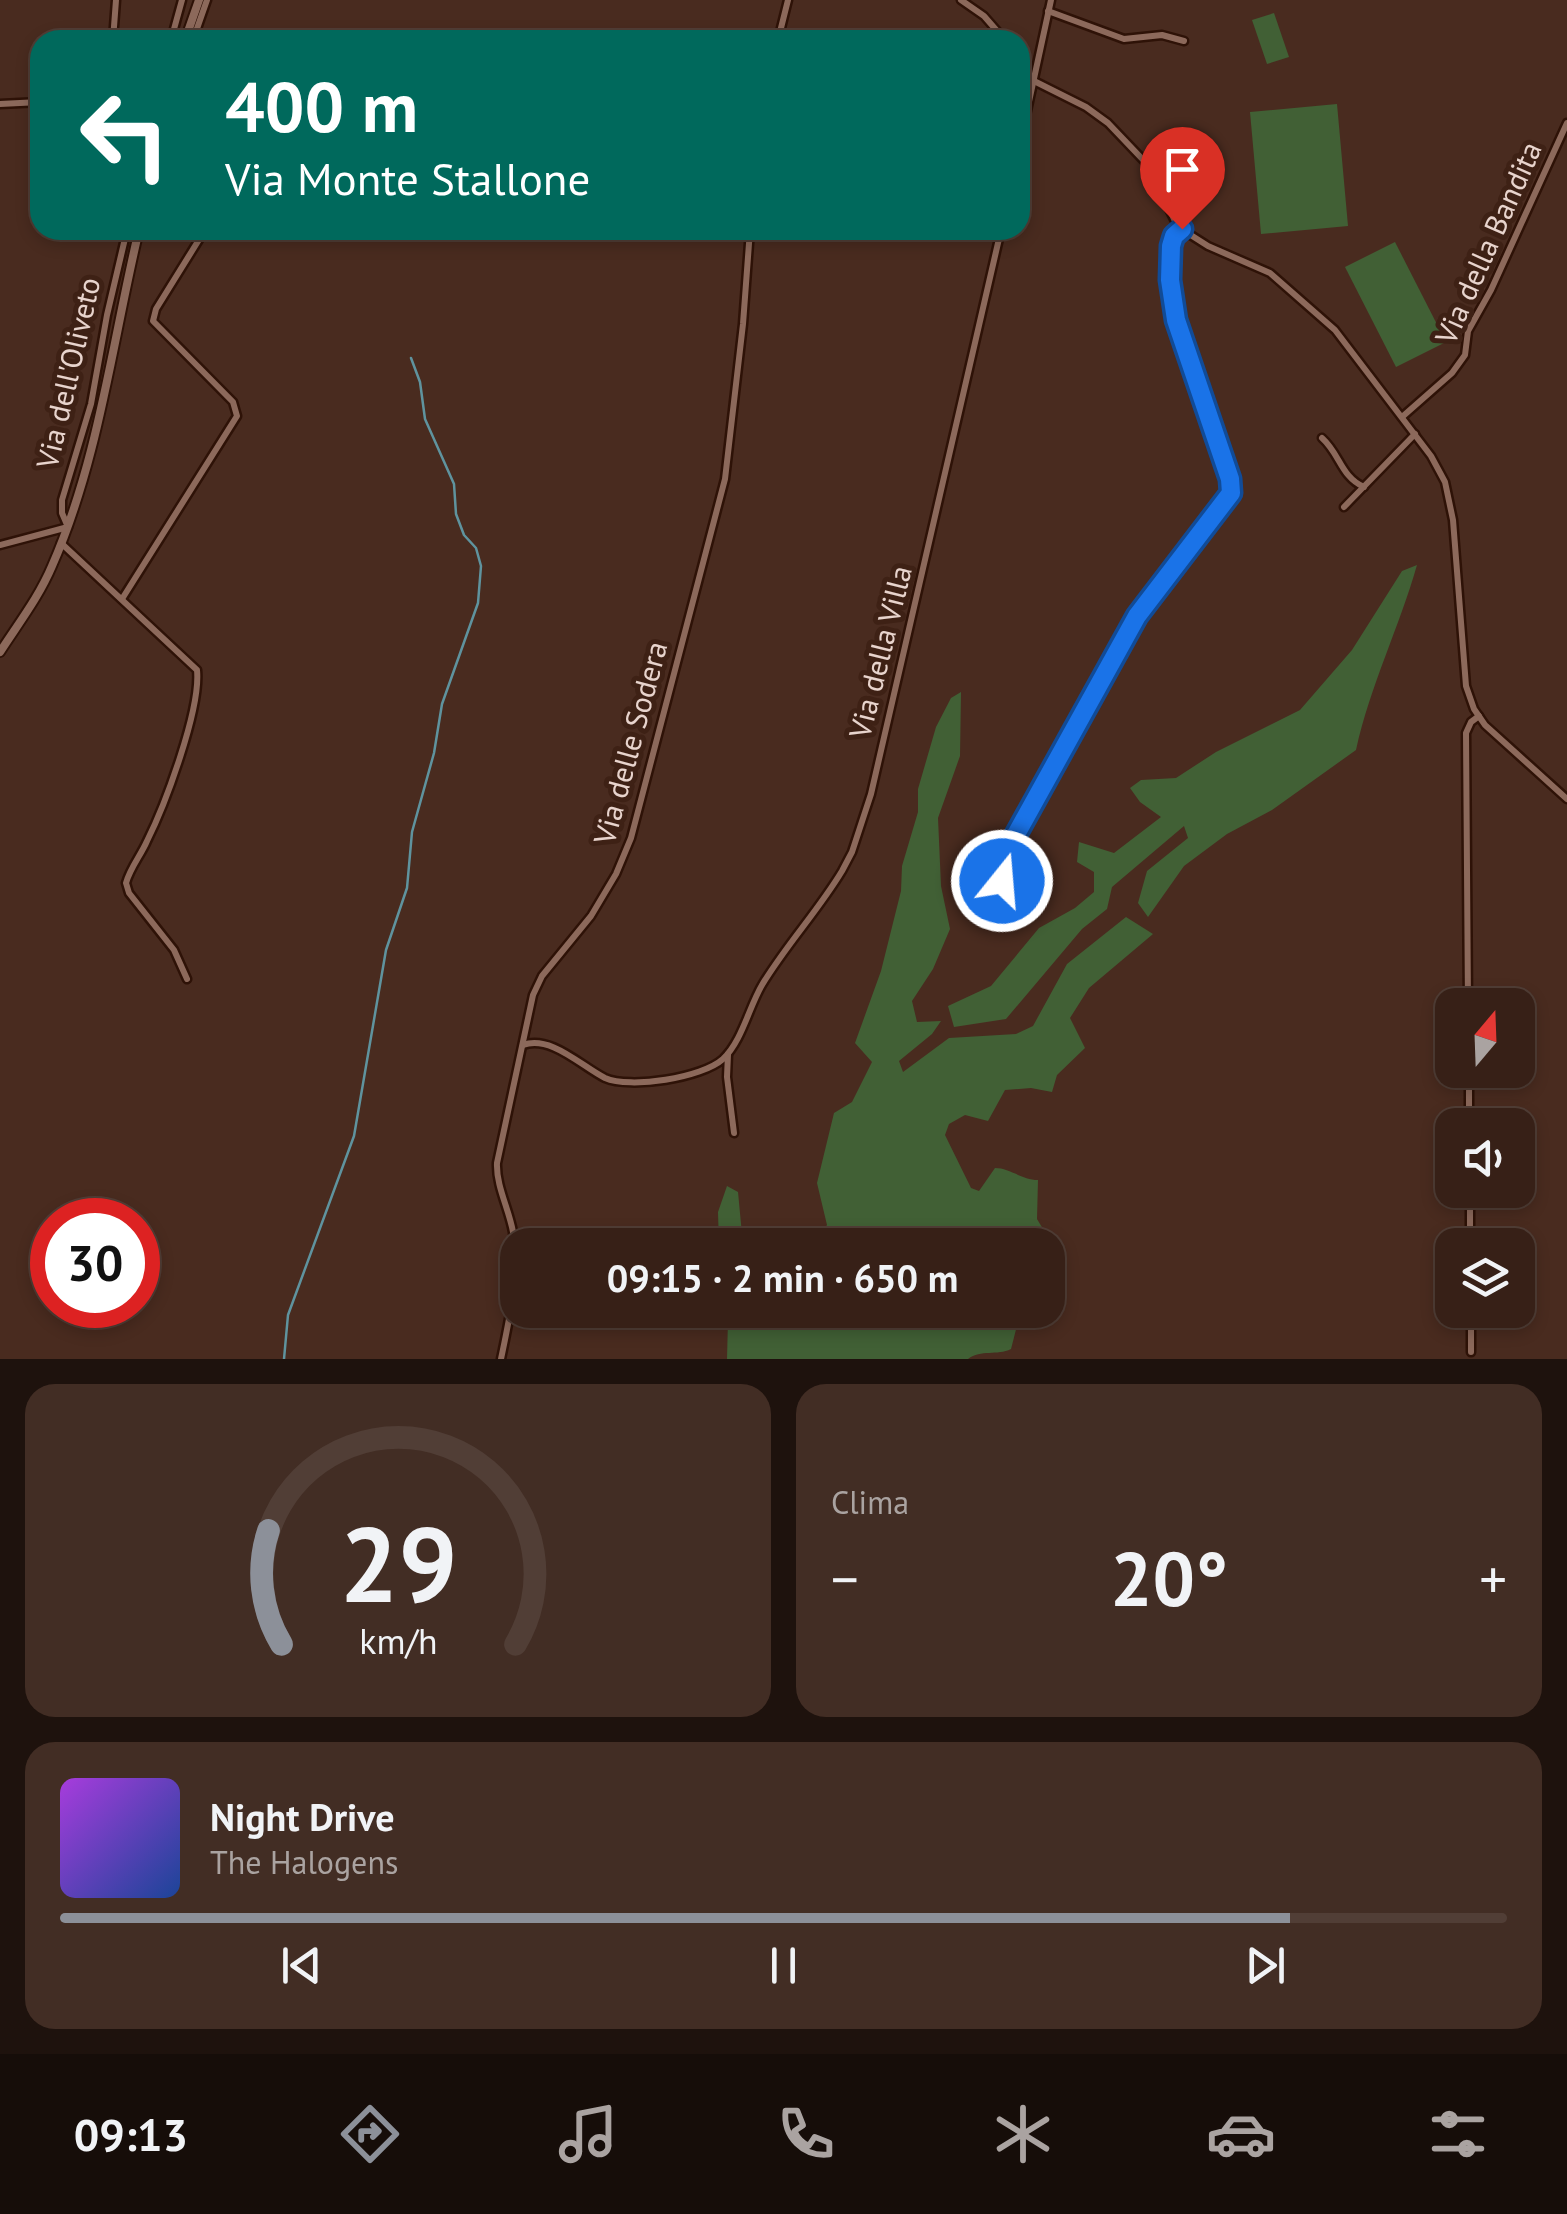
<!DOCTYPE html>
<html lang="it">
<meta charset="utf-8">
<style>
body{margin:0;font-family:"PT Sans",sans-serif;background:#422d24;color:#f1f3f6;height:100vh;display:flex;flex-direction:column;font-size:38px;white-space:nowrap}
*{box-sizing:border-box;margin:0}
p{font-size:32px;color:#aaa3a1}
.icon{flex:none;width:55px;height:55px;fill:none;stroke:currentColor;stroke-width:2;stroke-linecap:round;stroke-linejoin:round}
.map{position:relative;height:1359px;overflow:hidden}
.sheet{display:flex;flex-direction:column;gap:25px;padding:25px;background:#1e120d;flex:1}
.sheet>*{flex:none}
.banner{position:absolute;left:30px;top:30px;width:1000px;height:210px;border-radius:30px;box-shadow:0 5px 15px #0003,0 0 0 2px #513e36;background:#00695c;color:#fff;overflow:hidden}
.needle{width:65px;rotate:19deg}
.controls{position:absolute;left:1435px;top:988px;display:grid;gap:20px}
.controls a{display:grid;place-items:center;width:100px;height:100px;border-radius:20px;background:#372017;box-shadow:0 5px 15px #0003,0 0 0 2px #513e36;font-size:50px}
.speed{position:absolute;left:30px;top:1198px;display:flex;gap:20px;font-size:50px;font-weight:700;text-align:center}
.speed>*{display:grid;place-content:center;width:130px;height:130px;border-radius:50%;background:#372017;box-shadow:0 5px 15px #0003,0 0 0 2px #513e36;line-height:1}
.speed .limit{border:15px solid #d22;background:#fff;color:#111}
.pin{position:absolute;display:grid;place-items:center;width:85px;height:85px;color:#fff;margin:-102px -42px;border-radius:50% 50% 50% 0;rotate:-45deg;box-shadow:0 0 10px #0007}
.pin .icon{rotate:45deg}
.me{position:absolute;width:110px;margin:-55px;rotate:17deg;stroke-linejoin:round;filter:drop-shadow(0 0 8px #0008)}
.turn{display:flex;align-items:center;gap:35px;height:210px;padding:0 30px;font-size:45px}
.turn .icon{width:130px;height:130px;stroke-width:2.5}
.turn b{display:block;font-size:70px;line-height:85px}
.big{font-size:75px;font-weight:600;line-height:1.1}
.sheet .tile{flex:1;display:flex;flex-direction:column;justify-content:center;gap:15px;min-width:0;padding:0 35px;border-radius:30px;background:#422d24}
.sheet .dial{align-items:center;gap:0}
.dial svg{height:260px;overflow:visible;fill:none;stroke:#513e36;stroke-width:7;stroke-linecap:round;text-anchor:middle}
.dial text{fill:#f1f3f6;stroke:none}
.song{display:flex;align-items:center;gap:30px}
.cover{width:120px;height:120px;border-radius:15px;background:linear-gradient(135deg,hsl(280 70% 55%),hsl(220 70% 35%))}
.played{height:10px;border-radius:5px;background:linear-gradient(90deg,#8c9099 85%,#513e36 85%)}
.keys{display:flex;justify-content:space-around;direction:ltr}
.heat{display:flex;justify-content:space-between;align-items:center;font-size:55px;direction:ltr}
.sheet .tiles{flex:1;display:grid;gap:25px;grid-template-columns:1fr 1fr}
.tile:last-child{grid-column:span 2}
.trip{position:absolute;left:500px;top:1228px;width:565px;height:100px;border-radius:30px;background:#372017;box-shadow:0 5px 15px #0003,0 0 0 2px #513e36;font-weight:600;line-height:100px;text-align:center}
.tab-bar{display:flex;height:160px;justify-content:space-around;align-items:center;background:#160d09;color:#aaa3a1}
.tab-bar .icon{width:70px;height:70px}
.tab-bar .current{color:#8c9099}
.tab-bar b{font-size:45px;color:#f1f3f6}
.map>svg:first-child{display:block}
.green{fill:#416035}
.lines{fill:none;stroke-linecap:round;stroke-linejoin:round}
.stream{stroke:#5f939e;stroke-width:2.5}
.minor-casing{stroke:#2e1207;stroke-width:11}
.tertiary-casing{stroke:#2e1207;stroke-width:12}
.minor{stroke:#8c695b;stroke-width:6}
.tertiary{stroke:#8c695b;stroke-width:8}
.route-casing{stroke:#114b97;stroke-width:25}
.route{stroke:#1a73e8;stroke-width:18}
.labels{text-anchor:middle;stroke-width:10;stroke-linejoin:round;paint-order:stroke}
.street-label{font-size:30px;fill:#e8d4cd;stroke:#3e2115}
</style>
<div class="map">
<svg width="1567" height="1359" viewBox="0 0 1567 1359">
<rect width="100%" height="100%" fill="#492b1f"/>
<g class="green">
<polygon points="1274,13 1289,57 1267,64 1252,20"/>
<polygon points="1337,104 1348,226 1261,234 1250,112"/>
<polygon points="1395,242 1446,342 1396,367 1345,267"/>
<path d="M1417 565C1399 628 1370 686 1356 750L1272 810 1227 834 1184 866 1148 917 1138 903 1147 871 1188 838 1184 826 1112 887 1107 909 1082 929 1006 1019 954 1027 948 1006 991 986 1039 928 1075 908 1094 892V872L1077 862 1079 842 1114 853 1161 817 1140 802 1130 788 1141 780 1176 778 1216 752 1300 710 1352 650 1402 571Z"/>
<path d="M961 692 960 756 938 818 941 886 950 929 933 969 912 1001 917 1022 941 1021 932 1034 899 1061 903 1072 949 1038 1016 1034 1033 1026 1067 964 1126 917 1153 934 1089 988 1070 1018 1085 1048 1057 1075 1052 1092 1031 1088 1005 1090 988 1121 965 1115 949 1124 945 1135 971 1188 979 1191 995 1168C1010 1168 1022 1180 1038 1180L1037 1219 1043 1229 1035 1245H813L827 1225 817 1183 834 1113 852 1102 872 1062 855 1043 881 971 901 891 902 866 918 812V789L936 727 951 698Z"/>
<polygon points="727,1186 738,1192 743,1245 719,1245 718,1212"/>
<path d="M723 1310H1021L1011 1349C997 1356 981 1349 968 1359H727L728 1320Z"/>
</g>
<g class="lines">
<polyline class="stream" points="284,1359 288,1315 354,1136 386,950 407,888 412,832 434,753 442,704 478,603 481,566 476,548 464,535 456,514 454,484 425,419 420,382 411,358"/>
<g class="minor-casing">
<g id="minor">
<polyline points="961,0 984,16 1005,40"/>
<polyline points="1048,11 1124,39 1162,35 1184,41"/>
<polyline points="113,40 116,0"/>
<polyline points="171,40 182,0"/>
<polyline points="193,40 207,0"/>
<polyline points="778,40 788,0"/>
<polyline points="1020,62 1034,81 1086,107 1108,123 1148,165 1174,219 1186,232 1208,246 1270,273 1335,330 1431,456 1445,482 1453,520 1466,686 1474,709 1485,725 1567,799"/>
<polyline points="0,104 40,102"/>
<polyline points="1020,143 1051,0"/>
<polyline points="1402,417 1452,373 1465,355 1468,331 1491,290 1567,123"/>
<path d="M1322 438C1340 454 1341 477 1364 487"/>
<polyline points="1344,507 1415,434"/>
<path d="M61 543 197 670C201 709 165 805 147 841 141 855 130 868 126 883L129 893 174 950 187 979"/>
<polyline points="0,545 68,527 62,513 62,500 91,404 107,315 127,230"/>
<polyline points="122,599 237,416 233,402 153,321 156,309 205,230"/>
<polyline points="1040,900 1003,883 999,873 1003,857 1137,616 1232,490 1176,320 1170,280 1171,245 1174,236 1183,229"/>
<polyline points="1468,1005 1466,733 1471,722 1479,716"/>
<path d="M523 1045C551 1035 581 1066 605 1078 630 1089 702 1078 723 1059 742 1041 749 1007 762 985 786 945 818 911 842 871L852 852 871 794 1001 230"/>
<polyline points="728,1054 727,1077 734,1133"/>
<polyline points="1469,1070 1469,1125"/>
<polyline points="1470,1190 1470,1245"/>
<polyline points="1471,1310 1471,1352"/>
<path d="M501 1359C510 1316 519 1277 513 1232 509 1209 496 1186 497 1163L533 995 542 976 591 916 616 874 631 838 725 479 743 324 750 230"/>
</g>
</g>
<g class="tertiary-casing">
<g id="tertiary">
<polyline points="185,40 199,0"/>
<path d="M0 652C18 624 39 597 52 566 99 459 112 343 139 230"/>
</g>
</g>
<use href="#minor" class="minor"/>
<use href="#tertiary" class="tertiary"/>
</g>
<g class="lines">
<g class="route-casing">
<polyline id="route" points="1002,881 999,870 1003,858 1137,616 1231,493 1230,479 1176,320 1170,280 1171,246 1174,236 1182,229"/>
</g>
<use href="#route" class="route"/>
</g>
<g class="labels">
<g class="street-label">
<text transform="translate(1489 243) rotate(-66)" y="10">Via della Bandita</text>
<text transform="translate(69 373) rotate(-77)" y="10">Via dell'Oliveto</text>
<text transform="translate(881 652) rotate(-76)" y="10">Via della Villa</text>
<text transform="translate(631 743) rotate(-75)" y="10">Via delle Sodera</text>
</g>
</g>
</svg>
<div class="controls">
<a><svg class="needle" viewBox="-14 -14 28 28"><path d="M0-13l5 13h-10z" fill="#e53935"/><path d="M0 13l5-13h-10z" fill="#aaa3a1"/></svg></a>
<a><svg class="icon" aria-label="sound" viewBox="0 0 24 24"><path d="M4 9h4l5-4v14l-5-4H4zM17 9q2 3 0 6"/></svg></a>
<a><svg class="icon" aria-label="layers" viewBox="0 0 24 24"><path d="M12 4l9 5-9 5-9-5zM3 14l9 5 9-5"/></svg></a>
</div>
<div class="speed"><div class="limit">30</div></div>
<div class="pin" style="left:1182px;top:229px;background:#d93025"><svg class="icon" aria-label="arrive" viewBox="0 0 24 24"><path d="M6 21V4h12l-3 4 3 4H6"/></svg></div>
<svg class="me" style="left:1002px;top:881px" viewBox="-20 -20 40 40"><circle r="17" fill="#1a73e8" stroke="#fff" stroke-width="3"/><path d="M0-11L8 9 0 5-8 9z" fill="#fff"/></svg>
<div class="trip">09:15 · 2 min · 650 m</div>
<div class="banner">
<div class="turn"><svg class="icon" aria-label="left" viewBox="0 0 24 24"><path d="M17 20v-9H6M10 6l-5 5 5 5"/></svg><div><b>400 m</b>Via Monte Stallone</div></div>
</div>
</div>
<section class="sheet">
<div class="tiles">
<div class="tile dial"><svg viewBox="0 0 100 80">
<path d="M14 69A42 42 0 1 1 86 69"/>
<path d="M14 69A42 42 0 0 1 10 34" stroke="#8c9099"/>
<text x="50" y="56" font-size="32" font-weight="700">29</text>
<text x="50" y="72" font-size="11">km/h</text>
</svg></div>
<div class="tile"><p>Clima</p>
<div class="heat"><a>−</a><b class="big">20°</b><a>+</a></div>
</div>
<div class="tile">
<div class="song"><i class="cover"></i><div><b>Night Drive</b><p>The Halogens</p></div></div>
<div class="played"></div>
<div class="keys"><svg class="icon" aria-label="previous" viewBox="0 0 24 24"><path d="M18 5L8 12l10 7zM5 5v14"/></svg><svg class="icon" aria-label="pause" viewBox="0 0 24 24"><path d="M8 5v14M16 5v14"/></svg><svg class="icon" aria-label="next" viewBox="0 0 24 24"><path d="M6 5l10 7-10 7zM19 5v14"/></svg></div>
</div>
</div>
</section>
<nav class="tab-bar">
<b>09:13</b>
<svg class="icon current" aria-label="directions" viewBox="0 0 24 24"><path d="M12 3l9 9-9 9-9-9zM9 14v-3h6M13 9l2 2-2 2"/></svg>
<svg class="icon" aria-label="music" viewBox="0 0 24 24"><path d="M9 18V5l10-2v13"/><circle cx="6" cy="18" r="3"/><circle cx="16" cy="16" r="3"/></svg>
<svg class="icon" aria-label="phone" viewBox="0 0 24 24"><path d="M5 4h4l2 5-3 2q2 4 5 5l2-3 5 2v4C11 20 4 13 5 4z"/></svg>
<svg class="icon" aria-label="climate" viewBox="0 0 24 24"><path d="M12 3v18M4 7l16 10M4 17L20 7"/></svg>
<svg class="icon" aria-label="car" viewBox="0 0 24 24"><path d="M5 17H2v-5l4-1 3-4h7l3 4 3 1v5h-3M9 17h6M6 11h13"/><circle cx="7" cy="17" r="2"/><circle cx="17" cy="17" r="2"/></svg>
<svg class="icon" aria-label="filters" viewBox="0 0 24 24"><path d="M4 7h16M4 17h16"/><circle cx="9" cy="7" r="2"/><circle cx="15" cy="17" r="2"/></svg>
</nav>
